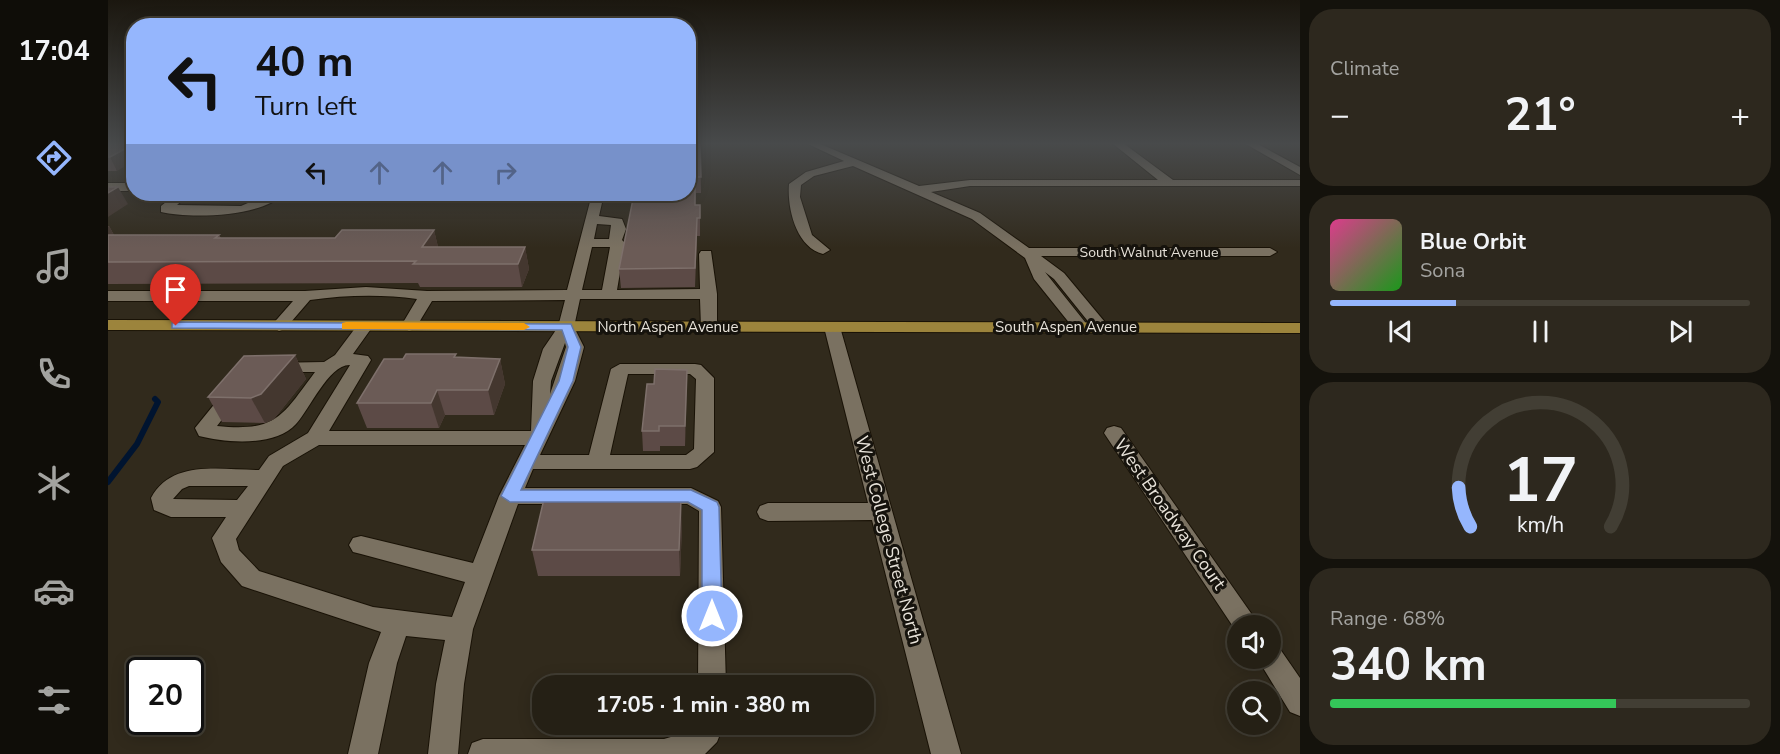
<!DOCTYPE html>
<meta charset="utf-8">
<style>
body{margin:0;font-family:"Nunito Sans",sans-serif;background:#2d281e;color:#f1f3f6;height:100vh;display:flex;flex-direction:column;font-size:22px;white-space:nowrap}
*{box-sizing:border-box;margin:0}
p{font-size:20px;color:#a3a3a0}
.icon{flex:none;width:33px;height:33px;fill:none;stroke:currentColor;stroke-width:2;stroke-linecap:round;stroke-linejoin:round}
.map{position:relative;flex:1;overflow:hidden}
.side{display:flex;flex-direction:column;gap:9px;padding:9px;background:#14120c;width:480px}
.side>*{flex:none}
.top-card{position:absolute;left:18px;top:18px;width:570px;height:183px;border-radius:24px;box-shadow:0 3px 15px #0003,0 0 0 2px #423e34;background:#95b6fd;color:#111;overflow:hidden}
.controls{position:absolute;left:1119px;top:615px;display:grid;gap:12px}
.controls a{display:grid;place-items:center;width:54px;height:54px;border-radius:50%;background:#252015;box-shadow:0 3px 15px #0003,0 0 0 2px #423e34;font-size:30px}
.speed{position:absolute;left:18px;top:657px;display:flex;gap:12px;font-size:30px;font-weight:700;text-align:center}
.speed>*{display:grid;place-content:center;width:78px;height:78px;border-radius:50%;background:#252015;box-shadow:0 3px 15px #0003,0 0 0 2px #423e34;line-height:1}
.speed .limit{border:3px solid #111;border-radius:9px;background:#fff;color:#111}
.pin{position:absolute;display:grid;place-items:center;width:51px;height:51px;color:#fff;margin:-62px -26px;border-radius:50% 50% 50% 0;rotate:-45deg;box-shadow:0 0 6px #0007}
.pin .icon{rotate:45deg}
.me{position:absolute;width:66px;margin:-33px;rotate:0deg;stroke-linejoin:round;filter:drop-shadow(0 0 4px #0008)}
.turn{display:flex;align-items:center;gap:21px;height:126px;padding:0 30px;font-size:27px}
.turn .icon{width:78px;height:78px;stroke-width:2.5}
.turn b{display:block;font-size:42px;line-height:51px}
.lanes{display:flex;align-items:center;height:57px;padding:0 30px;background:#0003;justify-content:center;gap:30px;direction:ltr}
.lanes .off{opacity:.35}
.big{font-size:45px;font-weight:700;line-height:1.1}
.side .tile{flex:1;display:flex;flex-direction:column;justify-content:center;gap:9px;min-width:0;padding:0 21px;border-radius:24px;background:#2d281e}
.side .dial{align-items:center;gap:0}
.dial svg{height:156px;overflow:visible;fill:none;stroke:#423e34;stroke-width:7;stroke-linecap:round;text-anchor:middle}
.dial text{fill:#f1f3f6;stroke:none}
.song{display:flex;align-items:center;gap:18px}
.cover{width:72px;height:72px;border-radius:9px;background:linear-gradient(135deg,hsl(330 70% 55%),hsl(120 70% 35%))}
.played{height:6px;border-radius:3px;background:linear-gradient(90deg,#95b6fd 30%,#423e34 30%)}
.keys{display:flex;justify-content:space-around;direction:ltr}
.heat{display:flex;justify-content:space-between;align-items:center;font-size:33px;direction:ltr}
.charge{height:9px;border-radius:4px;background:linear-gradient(90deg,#34c759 68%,#423e34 0)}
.trip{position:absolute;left:424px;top:675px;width:342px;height:60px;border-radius:24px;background:#252015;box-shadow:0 3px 15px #0003,0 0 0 2px #423e34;font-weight:700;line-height:60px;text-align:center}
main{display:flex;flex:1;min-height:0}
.dock{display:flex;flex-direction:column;width:108px;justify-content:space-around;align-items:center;background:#0f0d08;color:#a3a3a0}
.dock .icon{width:42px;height:42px}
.dock .selected{color:#95b6fd}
.dock b{font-size:27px;color:#f1f3f6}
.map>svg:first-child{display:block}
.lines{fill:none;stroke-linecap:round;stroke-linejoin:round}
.stream{stroke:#001430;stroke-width:6}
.minor-casing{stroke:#191206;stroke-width:2}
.major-casing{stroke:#191206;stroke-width:2}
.minor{fill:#7a7161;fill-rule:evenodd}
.major{fill:#9c843c;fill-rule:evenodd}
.wall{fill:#5c4a46}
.shaded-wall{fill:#44372f}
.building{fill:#6b5b56;stroke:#7e706b;stroke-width:1.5}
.route{fill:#95b6fd;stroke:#6176a4;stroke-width:1.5}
.slow{fill:#f59e0b}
.labels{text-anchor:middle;stroke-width:6;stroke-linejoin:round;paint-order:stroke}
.far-street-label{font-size:14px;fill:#e8e3da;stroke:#16130d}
.street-label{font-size:15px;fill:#e8e3da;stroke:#16130d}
.near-street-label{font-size:18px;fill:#e8e3da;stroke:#16130d}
</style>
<main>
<nav class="dock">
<b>17:04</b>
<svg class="icon selected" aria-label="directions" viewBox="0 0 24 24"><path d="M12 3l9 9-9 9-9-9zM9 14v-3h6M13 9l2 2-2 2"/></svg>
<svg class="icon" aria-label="music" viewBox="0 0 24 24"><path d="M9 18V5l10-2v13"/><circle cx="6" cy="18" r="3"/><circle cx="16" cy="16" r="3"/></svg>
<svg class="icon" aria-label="phone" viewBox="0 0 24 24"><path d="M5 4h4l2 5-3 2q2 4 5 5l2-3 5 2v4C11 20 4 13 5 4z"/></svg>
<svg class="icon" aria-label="climate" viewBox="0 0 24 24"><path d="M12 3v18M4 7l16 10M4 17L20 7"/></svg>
<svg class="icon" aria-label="car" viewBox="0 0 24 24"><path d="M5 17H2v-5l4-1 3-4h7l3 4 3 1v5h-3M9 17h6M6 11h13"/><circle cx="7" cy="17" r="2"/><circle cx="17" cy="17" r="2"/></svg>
<svg class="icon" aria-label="filters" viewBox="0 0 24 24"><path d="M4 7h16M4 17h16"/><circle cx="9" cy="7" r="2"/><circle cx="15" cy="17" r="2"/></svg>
</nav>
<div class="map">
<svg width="1192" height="754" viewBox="0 0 1192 754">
<rect width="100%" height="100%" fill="#312a1c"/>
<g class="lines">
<polyline class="stream" points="0,482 29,444 50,402 47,399"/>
<g class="minor-casing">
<g id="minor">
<path d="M698 143H710L811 186 862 180H1050L1004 143H1015L1065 180H1192V186H862L823 192 872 213 921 248H1162L1169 252 1162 256H933L956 273 1001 327 993 332 987 330 946 279 937 272 981 327 973 332 967 330 926 279 917 258 864 219 745 166 706 176 693 185 692 197 704 235 722 250 715 254C688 247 679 208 681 184L698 172 736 161Z"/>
<polygon points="1136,143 1148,143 1192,167 1192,175"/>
<rect x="0" y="183" width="26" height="8"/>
<path d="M68 194H81L69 205 133 206 161 194H175C154 217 82 219 53 212V206Z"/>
<path d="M484 194H496L491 216 514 219 518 229 514 240 517 243 509 290 592 289 591 254 593 251H603L609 294V327L601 332 593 327 592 299H472L466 327 476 347 467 381 432 455H481L503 369 512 364H587L593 365 606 378V452L589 467 582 469H425L417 488H583L610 501 613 507 618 686H590L591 511 579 504H410L365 629 356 684 350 754H320L328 684 337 640 298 636 289 663 270 754H240L261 663 273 632 134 586 113 562 104 538 118 517H63L46 510 43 498C64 459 113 470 151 470L161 456 200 433 242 365C221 364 202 409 188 424 167 447 118 443 91 436L87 428 117 391 124 389 133 395 109 426C169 432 174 416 207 372H168L162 371 159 367 162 363 216 362 227 355 251 323 257 321 265 326 245 354 260 356 263 360 221 431H423L425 381 435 349 450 327 457 300 324 301 307 329 301 331 293 326 309 299C274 294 237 295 202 300L177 329 171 331 163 326 185 301H0V291H197L258 287 319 291 459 290ZM489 224 503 225 501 239H486ZM484 247H502L494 290H474ZM457 343 458 347 442 394 443 381ZM520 374H582L588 379 586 449 578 455H502ZM211 445H417L391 496 365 563 253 536 245 538 241 545 245 552 253 554 357 582 344 617 265 607 151 571 131 550 128 539 175 466ZM81 486H140L129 500 65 499 74 489Z"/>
<polygon points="724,322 732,327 853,754 823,754 764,520 660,521 652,518 649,512 652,506 660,503 760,503 716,327"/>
<polygon points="1006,426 1013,428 1152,626 1130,626 1130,634 996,433 999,428"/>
<polygon points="1162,645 1172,649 1192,678 1192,716 1182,712 1149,658 1162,658"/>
<polygon points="585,724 616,724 609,742 597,754 360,754 364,743 375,739 556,739 573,734"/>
</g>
</g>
<g class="major-casing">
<polygon id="major" points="0,320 1192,323 1192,333 0,330"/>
</g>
<use href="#minor" class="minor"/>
<use href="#major" class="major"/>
</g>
<g class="wall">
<polygon points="0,142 9,171 0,171"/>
<polygon points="592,142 593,193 588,193 587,205 592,205 592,236 589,236 587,287 513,288 511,269"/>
<polygon points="0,226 1,226 6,235 111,235 113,238 227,238 326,230 330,247 417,247 421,269 414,287 312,287 310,283 0,284"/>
<polygon points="187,355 198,379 166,419 157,423 114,422 100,397"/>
<polygon points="349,357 392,359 397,384 386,415 337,415 331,428 259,428 249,403 295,359"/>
<polygon points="579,370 577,446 552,446 552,451 535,451 534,431 546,384"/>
<polygon points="574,525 572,576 430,576 424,550"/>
</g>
<g class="shaded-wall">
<polygon points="26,144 26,161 9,171 2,157"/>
<polygon points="10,187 20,204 0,217 0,193"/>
<polygon points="1,226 13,248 0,255 0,227"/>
<polygon points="326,230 331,251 314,247"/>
<polygon points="417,247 421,269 414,287 410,264"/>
<polygon points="187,355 198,379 166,419 157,423 143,398"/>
<polygon points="392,359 397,384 386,415 380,390"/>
<polygon points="579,370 579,389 577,446 577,426"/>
<polygon points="329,390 337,415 331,428 323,403"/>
<polygon points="573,499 574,525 572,576 571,550"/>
</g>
<g class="building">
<polygon points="0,142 26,142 26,144 2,157 0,157"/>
<polygon points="580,142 592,142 593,177 587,177 587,205 592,205 592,218 589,218 587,268 511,269 526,194 580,194"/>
<polygon points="0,187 10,187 0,193"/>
<polygon points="234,230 326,230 314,247 417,247 410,264 305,264 308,261 0,262 0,235 111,235 107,238 227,238"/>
<polygon points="298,354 348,354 346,357 392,359 380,390 329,390 323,403 249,403 276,359 295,359"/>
<polygon points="187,355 153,394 143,398 100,397 136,356"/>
<polygon points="547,369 579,370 577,426 551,426 551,431 534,431 539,384 546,384"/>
<polygon points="436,499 573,499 571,550 424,550"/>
</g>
<linearGradient id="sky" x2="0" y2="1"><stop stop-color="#1b170f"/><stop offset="0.58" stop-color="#484a4b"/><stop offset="1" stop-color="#484a4b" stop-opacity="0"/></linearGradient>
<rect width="1192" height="248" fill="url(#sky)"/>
<polygon class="route" points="68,322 463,324 473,347 465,381 413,490 583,490 609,502 611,507 614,616 611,622 604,625 597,622 594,616 594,510 580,502 402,502 393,496 451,381 460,347 454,330 64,328 64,323"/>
<polygon class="slow" points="238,322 416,323 422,327 416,330 234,329 234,323"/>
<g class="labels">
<g class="far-street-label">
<text x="1041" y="257">South Walnut Avenue</text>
</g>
<g class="street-label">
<text x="560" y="332">North Aspen Avenue</text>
<text x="958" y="332">South Aspen Avenue</text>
</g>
<g class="near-street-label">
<text transform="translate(1062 514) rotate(55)" y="6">West Broadway Court</text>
<text transform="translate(781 540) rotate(75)" y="6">West College Street North</text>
</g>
</g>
</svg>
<div class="controls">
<a><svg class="icon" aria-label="sound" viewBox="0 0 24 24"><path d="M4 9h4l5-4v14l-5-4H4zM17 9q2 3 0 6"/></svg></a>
<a><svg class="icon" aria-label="search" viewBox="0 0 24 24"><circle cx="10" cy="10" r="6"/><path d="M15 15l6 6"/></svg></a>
</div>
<div class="speed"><div class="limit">20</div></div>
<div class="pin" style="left:68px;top:326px;background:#d93025"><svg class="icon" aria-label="arrive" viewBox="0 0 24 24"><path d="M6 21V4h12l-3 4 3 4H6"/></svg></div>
<svg class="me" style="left:604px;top:616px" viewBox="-20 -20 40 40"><circle r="17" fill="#95b6fd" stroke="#fff" stroke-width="3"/><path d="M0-11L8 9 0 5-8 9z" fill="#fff"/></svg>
<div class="trip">17:05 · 1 min · 380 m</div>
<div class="top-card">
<div class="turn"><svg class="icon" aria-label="left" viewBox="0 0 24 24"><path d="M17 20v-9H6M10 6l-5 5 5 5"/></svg><div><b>40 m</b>Turn left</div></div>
<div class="lanes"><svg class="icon" aria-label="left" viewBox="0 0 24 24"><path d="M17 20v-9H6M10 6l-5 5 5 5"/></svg><svg class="icon off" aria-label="ahead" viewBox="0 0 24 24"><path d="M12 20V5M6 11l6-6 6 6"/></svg><svg class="icon off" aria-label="ahead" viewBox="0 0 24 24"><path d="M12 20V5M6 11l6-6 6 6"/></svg><svg class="icon off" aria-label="right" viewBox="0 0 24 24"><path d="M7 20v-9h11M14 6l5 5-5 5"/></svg></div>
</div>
</div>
<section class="side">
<div class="tile"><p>Climate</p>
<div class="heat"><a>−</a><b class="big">21°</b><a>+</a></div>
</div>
<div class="tile">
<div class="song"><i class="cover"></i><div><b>Blue Orbit</b><p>Sona</p></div></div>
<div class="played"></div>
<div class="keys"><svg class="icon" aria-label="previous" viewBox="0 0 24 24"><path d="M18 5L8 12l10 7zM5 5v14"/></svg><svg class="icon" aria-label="pause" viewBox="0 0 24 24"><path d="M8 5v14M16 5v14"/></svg><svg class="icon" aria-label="next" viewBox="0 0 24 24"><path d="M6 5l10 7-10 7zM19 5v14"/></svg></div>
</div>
<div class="tile dial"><svg viewBox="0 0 100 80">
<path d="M14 69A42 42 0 1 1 86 69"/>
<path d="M14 69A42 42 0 0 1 8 49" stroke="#95b6fd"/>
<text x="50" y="56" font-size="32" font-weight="700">17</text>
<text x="50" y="72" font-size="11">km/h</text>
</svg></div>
<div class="tile"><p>Range · 68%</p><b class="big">340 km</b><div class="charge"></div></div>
</section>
</main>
